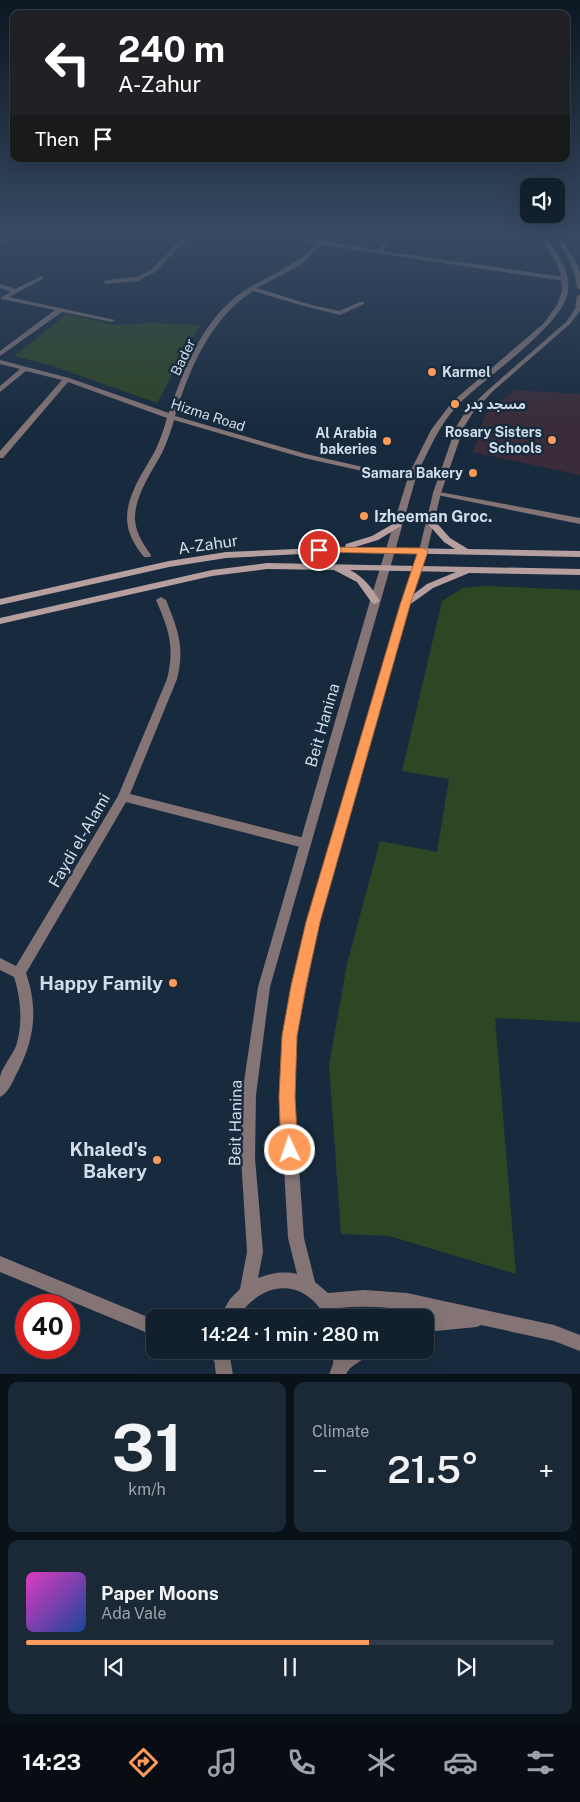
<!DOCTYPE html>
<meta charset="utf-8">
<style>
body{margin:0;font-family:"Public Sans","Noto Sans Arabic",sans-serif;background:#1b2836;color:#f1f3f6;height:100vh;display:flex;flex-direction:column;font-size:19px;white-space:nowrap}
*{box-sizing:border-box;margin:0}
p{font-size:16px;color:#9ca3aa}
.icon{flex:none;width:28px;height:28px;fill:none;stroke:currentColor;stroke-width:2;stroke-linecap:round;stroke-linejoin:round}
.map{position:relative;height:1374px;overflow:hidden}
.drawer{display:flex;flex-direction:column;gap:8px;padding:8px;background:#0a1219;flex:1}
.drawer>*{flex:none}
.guide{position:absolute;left:10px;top:10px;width:560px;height:152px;border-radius:10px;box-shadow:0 5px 20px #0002,0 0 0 1px #313e4a;background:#202124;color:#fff;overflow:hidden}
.tools{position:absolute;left:520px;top:178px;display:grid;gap:10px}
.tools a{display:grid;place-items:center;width:45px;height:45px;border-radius:10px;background:#12202e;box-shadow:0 5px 20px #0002,0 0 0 1px #313e4a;font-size:25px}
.speed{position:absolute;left:15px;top:1294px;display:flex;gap:10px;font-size:25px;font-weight:700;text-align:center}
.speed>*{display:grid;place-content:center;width:65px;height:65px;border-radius:50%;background:#12202e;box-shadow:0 5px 20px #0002,0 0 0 1px #313e4a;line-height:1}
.speed .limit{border:8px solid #d22;background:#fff;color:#111}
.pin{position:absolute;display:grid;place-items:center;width:42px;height:42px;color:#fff;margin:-21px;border:2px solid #fff;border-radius:50%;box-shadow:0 1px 5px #0007}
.me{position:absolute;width:55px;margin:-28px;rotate:357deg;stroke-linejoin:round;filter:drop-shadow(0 0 4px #0008)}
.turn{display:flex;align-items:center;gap:18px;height:105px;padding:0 25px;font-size:22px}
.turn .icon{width:65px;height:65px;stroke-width:2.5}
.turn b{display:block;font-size:35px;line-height:42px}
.then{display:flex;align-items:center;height:48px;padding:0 25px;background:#0003;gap:10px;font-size:19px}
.big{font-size:38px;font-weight:600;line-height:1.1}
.drawer .card{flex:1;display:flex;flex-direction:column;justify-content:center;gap:8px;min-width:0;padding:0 18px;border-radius:10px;background:#1b2836}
.drawer .dial{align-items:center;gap:0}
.dial b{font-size:65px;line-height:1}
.song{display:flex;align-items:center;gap:15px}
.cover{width:60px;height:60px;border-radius:8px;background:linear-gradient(135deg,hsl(310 70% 55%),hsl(220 70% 35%))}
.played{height:5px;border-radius:2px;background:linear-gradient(90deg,#fe9b59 65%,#313e4a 65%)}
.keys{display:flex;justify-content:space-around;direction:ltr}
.heat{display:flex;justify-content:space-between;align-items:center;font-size:28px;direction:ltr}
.drawer .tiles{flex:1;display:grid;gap:8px;grid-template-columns:1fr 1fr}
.card:last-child{grid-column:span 2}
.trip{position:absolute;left:146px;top:1309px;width:288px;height:50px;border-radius:10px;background:#12202e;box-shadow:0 5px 20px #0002,0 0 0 1px #313e4a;font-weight:600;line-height:50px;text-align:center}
.dock{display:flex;height:80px;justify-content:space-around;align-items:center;background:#070d12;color:#9ca3aa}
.dock .icon{width:35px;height:35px}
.dock .active{color:#fe9b59}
.dock b{font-size:22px;color:#f1f3f6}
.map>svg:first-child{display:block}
.education{fill:#3a2c39}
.green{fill:#2d4624}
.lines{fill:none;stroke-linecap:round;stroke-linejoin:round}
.minor{fill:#847475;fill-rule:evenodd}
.tertiary{fill:#847475;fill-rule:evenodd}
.secondary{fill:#b79f9f;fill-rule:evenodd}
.route{fill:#fe9b59;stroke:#a5653a}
.poi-dot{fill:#fe9b59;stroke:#182b3e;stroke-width:2}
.labels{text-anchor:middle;stroke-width:5;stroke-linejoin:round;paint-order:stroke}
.far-street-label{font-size:14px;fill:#d1ddea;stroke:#182b3e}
.far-poi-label{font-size:14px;font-weight:bold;fill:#d1ddea;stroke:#182b3e;text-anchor:end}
.poi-label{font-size:16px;font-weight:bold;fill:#d1ddea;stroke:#182b3e;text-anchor:start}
.street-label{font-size:16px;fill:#d1ddea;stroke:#182b3e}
.near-poi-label{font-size:19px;font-weight:bold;fill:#d1ddea;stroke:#182b3e;text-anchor:end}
</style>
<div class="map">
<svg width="580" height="1375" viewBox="0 0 580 1375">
<rect width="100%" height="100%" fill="#182b3e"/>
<polygon class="education" points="514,390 580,394 580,475 473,452 485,414"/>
<g class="green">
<polygon points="67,314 115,325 151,323 200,325 157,403 53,366 14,356"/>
<polygon points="485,586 580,590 580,1022 495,1018 516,1274 389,1236 341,1234 329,1065 347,964 380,841 437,852 449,779 402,771 442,601 463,588"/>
</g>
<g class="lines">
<g class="minor">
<polygon points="192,232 199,232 179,247 155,272 138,281 106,284 103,282 106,280 137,277 151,270 175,245"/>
<path d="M259 232H272L378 250 390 232H396L383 251 564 277 567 279 564 281 322 245 302 264 257 288 308 304 339 311 360 302H364V304L340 315 304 306 253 291C211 318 189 369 175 416L306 454 367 468 413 472 417 474 413 476 367 472 304 458 174 420C171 431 167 442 162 453 151 473 134 497 135 520 136 534 144 545 151 555L150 557H144C135 546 127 533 127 518 127 494 144 471 155 451 160 440 164 429 167 418L68 382 3 458H0V451L62 380 26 371 0 392V386L20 369 0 364V360L69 378 169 413C184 367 206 312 250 287 274 273 298 264 317 244Z"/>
<polygon points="41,276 44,278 43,279 9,297 115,320 112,322 62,312 0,356 0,351 55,310 1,299 1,297 11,292 0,288 0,284 15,289"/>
<polygon points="434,491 580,518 580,524 437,495 433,493"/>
<path d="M161 597 166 600C178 630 185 647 177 679L130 794 304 838 308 840 310 843 308 846 304 848 126 802 26 973C39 1011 34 1041 16 1075 12 1083 8 1093 0 1097 0 1091 0 1083 0 1077 2 1067 12 1056 16 1046 23 1025 21 998 14 977L0 970V958L16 966 118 796 167 679C175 647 169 630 156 600Z"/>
<polygon points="0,1256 155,1320 155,1336 0,1272"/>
<polygon points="200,1350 226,1350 228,1355 226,1361 220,1363 202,1356"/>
</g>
<g class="tertiary">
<polygon points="27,232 37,232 0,243 0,239"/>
<path d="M537 232H543C554 249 571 269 568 291 564 325 483 379 458 405 439 425 429 450 417 474L270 987 256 1095 255 1158 263 1252 258 1278C272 1273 282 1271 297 1274L288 1238 280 1097 283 1036 307 922 400 605 419 551 433 493 456 427 466 411 488 390 566 322 575 309 577 296 580 294V311L570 324 492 392 472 414 464 427 441 493 427 551 410 605 319 922 297 1036 294 1097 304 1238 315 1282 328 1293 364 1290 407 1293 554 1325 580 1335V1351L554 1341 481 1325 477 1327 425 1332V1318H421L434 1315C402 1308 371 1305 339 1308L343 1318H326C303 1276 262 1281 237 1318H219L230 1299 240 1289 247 1252 241 1158 242 1095 258 987 370 601 409 474 431 430 452 402 544 323 557 305 562 291 561 276 557 264Z"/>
<path d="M552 232H558L578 266 580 272V290L577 288C575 267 564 250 552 232Z"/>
<polygon points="213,1350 229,1350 233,1375 216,1375"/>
<path d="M334 1350H370C366 1362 350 1363 346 1375H329L333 1364Z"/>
</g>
<g class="secondary">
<polygon points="431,519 434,520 450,538 468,549 580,551 580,557 338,552 226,558 169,567 0,605 0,599 169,561 226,552 345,547 346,544 372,536 398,521 402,524 401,526 378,540 355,547 455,549 444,542 428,524 428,520"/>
<path d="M267 563 580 569V575L469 573 433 588 405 608 400 605 402 603 427 584 456 572 350 570C364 577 372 588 380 601L375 604 372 603 357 582 334 570 267 569 212 576 0 624V618L212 570Z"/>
</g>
</g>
<linearGradient id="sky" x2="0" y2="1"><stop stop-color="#0d1822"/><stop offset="0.55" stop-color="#374a63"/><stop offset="1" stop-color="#374a63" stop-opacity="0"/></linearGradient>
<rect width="580" height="425" fill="url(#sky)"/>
<polygon class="route" points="319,547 423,548 428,551 410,605 320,922 306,986 297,1036 295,1097 298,1150 296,1156 290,1158 284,1156 281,1150 279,1097 282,1036 291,986 306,922 400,605 417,554 316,552 314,550"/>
<g class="poi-dot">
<circle cx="432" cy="372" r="5"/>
<circle cx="455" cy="404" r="5"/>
<circle cx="552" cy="440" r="5"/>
<circle cx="387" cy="441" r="5"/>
<circle cx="473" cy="473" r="5"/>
<circle cx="364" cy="516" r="5"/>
<circle cx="173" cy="983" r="5"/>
<circle cx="157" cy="1160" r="5"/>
</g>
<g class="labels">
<g class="far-street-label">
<text transform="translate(183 357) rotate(-64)" y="5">Bader</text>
<text transform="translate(208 415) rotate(18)" y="5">Hizma Road</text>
</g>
<g class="far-poi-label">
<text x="442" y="377" text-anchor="start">Karmel</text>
<text x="465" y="409" text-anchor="start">مسجد بدر</text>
<text x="542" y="437">Rosary Sisters<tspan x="542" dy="16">Schools</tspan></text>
<text x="377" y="438">Al Arabia<tspan x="377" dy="16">bakeries</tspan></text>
<text x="463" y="478">Samara Bakery</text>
</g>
<g class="poi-label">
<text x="374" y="522">Izheeman Groc.</text>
</g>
<g class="street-label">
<text transform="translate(208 544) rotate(-8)" y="6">A-Zahur</text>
<text transform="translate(322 725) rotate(-74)" y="6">Beit Hanina</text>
<text transform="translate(79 840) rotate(-60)" y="6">Faydi el-Alami</text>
<text transform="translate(235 1123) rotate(-89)" y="6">Beit Hanina</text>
</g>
<g class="near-poi-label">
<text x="163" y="990">Happy Family</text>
<text x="147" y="1156">Khaled's<tspan x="147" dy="22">Bakery</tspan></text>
</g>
</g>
</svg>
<div class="tools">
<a><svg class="icon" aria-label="sound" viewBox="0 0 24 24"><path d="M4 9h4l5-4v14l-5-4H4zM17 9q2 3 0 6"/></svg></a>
</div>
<div class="speed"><div class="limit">40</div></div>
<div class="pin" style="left:319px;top:550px;background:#d93025"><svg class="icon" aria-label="arrive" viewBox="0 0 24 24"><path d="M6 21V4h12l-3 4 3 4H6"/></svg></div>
<svg class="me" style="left:290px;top:1150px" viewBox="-20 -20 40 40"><circle r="17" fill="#fe9b59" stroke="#fff" stroke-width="3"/><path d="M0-11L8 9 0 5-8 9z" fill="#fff"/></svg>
<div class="trip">14:24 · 1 min · 280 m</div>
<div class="guide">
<div class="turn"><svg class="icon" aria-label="left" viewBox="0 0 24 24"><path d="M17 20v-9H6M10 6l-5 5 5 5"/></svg><div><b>240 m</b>A-Zahur</div></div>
<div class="then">Then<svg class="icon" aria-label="arrive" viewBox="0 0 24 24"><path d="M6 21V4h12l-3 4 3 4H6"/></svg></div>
</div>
</div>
<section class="drawer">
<div class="tiles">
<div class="card dial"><b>31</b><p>km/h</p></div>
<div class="card"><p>Climate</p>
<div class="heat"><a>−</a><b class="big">21.5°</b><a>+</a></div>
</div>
<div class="card">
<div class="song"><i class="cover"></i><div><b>Paper Moons</b><p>Ada Vale</p></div></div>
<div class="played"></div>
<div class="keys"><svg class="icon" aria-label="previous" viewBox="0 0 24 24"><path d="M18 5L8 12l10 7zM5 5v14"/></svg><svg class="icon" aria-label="pause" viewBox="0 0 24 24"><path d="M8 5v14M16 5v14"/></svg><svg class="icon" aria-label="next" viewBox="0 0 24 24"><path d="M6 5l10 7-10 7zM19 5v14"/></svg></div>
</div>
</div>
</section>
<nav class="dock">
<b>14:23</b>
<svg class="icon active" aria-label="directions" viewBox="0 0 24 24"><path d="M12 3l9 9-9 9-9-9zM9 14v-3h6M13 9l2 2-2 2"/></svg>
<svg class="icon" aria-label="music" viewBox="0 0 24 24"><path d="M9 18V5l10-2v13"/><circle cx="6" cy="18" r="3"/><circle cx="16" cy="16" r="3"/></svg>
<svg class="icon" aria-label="phone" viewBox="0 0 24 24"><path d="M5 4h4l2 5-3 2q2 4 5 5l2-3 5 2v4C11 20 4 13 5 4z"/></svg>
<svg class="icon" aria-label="climate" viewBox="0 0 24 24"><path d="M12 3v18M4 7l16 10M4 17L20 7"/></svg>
<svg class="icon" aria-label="car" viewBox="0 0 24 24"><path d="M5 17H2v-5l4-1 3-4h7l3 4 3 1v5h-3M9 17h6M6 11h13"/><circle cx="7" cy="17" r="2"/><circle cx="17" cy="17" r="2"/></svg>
<svg class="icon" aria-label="filters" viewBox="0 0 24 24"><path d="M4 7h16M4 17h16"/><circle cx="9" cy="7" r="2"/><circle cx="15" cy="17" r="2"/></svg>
</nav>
